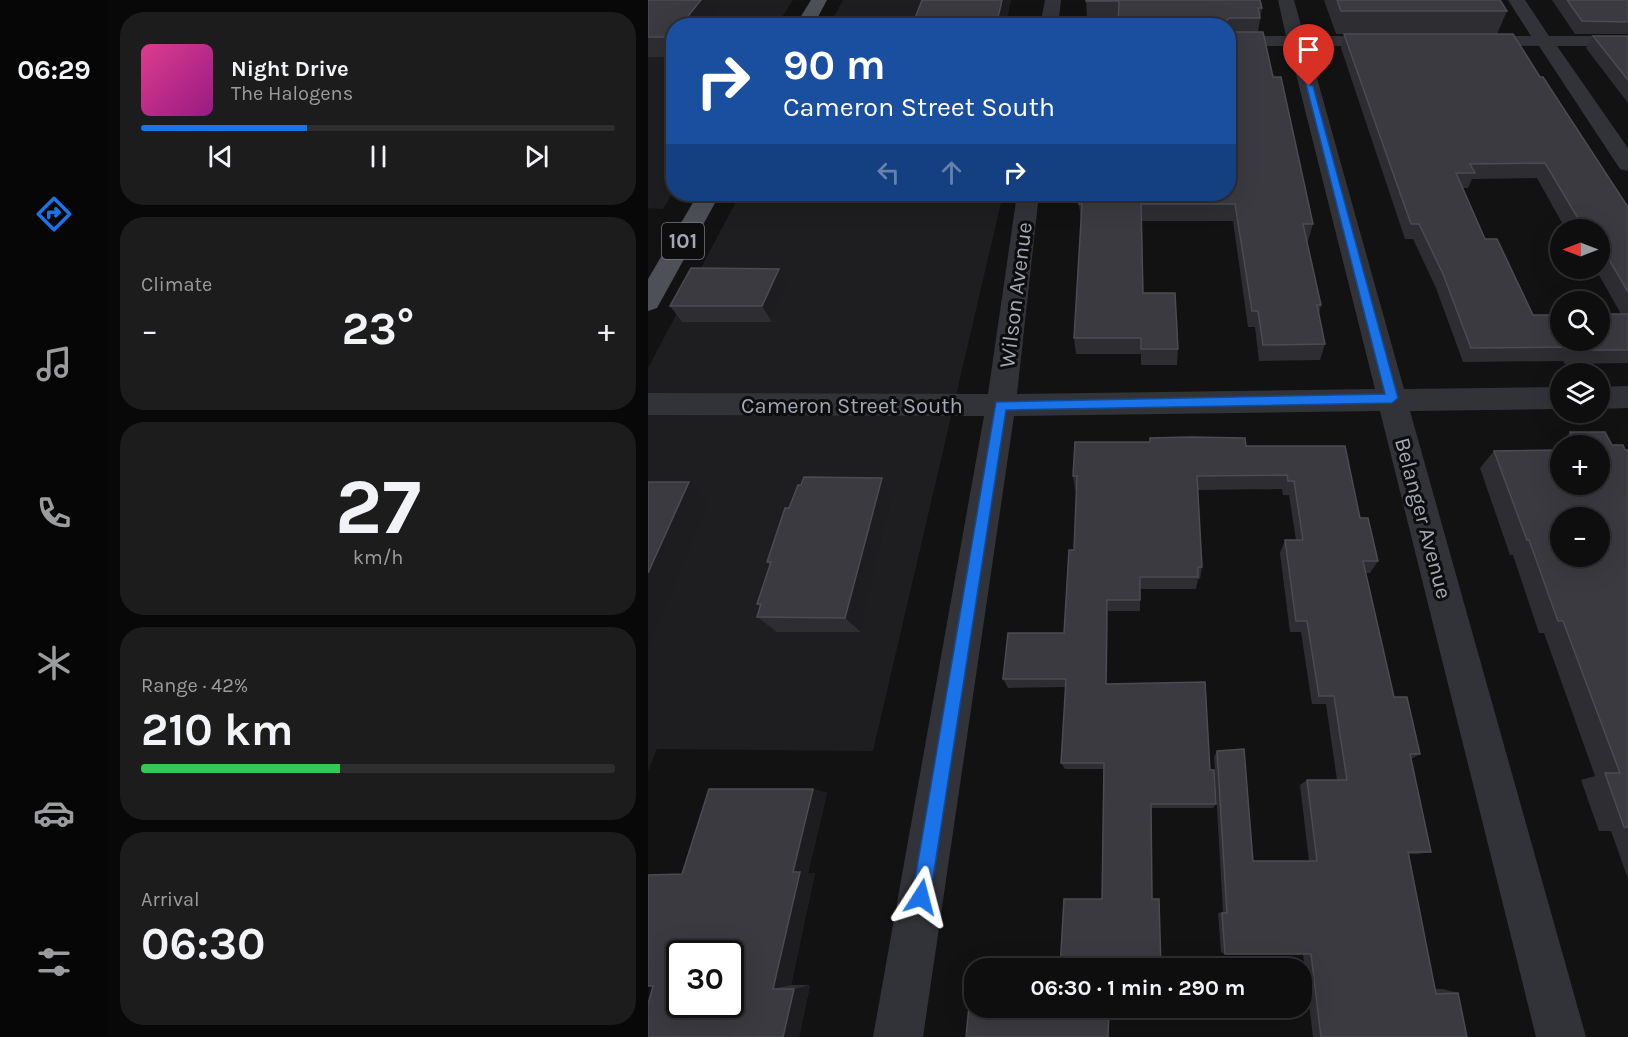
<!DOCTYPE html>
<meta charset="utf-8">
<style>
body{margin:0;font-family:Karla,sans-serif;background:#1c1c1c;color:#f1f3f6;height:100vh;display:flex;flex-direction:column;font-size:22px;white-space:nowrap}
*{box-sizing:border-box;margin:0}
p{font-size:20px;color:#9b9c9e}
.icon{flex:none;width:33px;height:33px;fill:none;stroke:currentColor;stroke-width:2;stroke-linecap:round;stroke-linejoin:round}
.map{position:relative;flex:1;overflow:hidden}
.sheet{display:flex;flex-direction:column;gap:12px;padding:12px;background:#080808;width:540px}
.sheet>*{flex:none}
.hud{position:absolute;left:18px;top:18px;width:570px;height:183px;border-radius:24px;box-shadow:0 6px 24px #0002,0 0 0 2px #2e2e2e;background:#1a4fa0;color:#fff;overflow:hidden}
.needle{width:39px;rotate:270deg}
.fabs{position:absolute;left:902px;top:219px;display:grid;gap:12px}
.fabs a{display:grid;place-items:center;width:60px;height:60px;border-radius:50%;background:#0e0e0e;box-shadow:0 6px 24px #0002,0 0 0 2px #2e2e2e;font-size:30px}
.speed{position:absolute;left:18px;top:940px;display:flex;gap:12px;font-size:30px;font-weight:700;text-align:center}
.speed>*{display:grid;place-content:center;width:78px;height:78px;border-radius:50%;background:#0e0e0e;box-shadow:0 6px 24px #0002,0 0 0 2px #2e2e2e;line-height:1}
.speed .limit{border:3px solid #111;border-radius:9px;background:#fff;color:#111}
.pin{position:absolute;display:grid;place-items:center;width:51px;height:51px;color:#fff;margin:-62px -26px;border-radius:50% 50% 50% 0;rotate:-45deg;box-shadow:0 0 6px #0007}
.pin .icon{rotate:45deg}
.me{position:absolute;width:66px;margin:-33px;rotate:9deg;stroke-linejoin:round;filter:drop-shadow(0 0 4px #0008)}
.turn{display:flex;align-items:center;gap:21px;height:126px;padding:0 18px;font-size:27px}
.turn .icon{width:78px;height:78px;stroke-width:2.5}
.turn b{display:block;font-size:42px;line-height:51px}
.lanes{display:flex;align-items:center;height:57px;padding:0 18px;background:#0003;justify-content:center;gap:30px;direction:ltr}
.lanes .off{opacity:.35}
.big{font-size:45px;font-weight:700;line-height:1.1}
.sheet .card{flex:1;display:flex;flex-direction:column;justify-content:center;gap:9px;min-width:0;padding:0 21px;border-radius:24px;background:#1c1c1c}
.sheet .dial{align-items:center;gap:0}
.dial b{font-size:78px;line-height:1}
.song{display:flex;align-items:center;gap:18px}
.cover{width:72px;height:72px;border-radius:9px;background:linear-gradient(135deg,hsl(330 70% 55%),hsl(310 70% 35%))}
.played{height:6px;border-radius:3px;background:linear-gradient(90deg,#1a73e8 35%,#2e2e2e 35%)}
.keys{display:flex;justify-content:space-around;direction:ltr}
.heat{display:flex;justify-content:space-between;align-items:center;font-size:33px;direction:ltr}
.charge{height:9px;border-radius:4px;background:linear-gradient(90deg,#34c759 42%,#2e2e2e 0)}
.trip{position:absolute;left:316px;top:958px;width:348px;height:60px;border-radius:24px;background:#0e0e0e;box-shadow:0 6px 24px #0002,0 0 0 2px #2e2e2e;font-weight:700;line-height:60px;text-align:center}
main{display:flex;flex:1;min-height:0}
.dock{display:flex;flex-direction:column;width:108px;justify-content:space-around;align-items:center;background:#060606;color:#9b9c9e}
.dock .icon{width:42px;height:42px}
.dock .selected{color:#1a73e8}
.dock b{font-size:27px;color:#f1f3f6}
.map>svg:first-child{display:block}
.built{fill:#1e1e20}
.lines{fill:none;stroke-linecap:round;stroke-linejoin:round}
.minor{fill:#323339;fill-rule:evenodd}
.major{fill:#4e5058;fill-rule:evenodd}
.wall{fill:#2e2d32;fill-rule:evenodd}
.shaded-wall{fill:#1d1d20}
.building{fill:#3a3a40;stroke:#4a4c52;stroke-width:1.5;fill-rule:evenodd}
.route{fill:#1a73e8;stroke:#114b97;stroke-width:1.5}
.labels{text-anchor:middle;stroke-width:6;stroke-linejoin:round;paint-order:stroke}
.shield{fill:#0d0d0e;stroke:#757a83;stroke-width:1.5}
.shield-label{font-size:21px;font-weight:bold;fill:#a2a8b5}
.street-label{font-size:22px;fill:#a2a8b5;stroke:#0d0d0e}
</style>
<main>
<nav class="dock">
<b>06:29</b>
<svg class="icon selected" aria-label="directions" viewBox="0 0 24 24"><path d="M12 3l9 9-9 9-9-9zM9 14v-3h6M13 9l2 2-2 2"/></svg>
<svg class="icon" aria-label="music" viewBox="0 0 24 24"><path d="M9 18V5l10-2v13"/><circle cx="6" cy="18" r="3"/><circle cx="16" cy="16" r="3"/></svg>
<svg class="icon" aria-label="phone" viewBox="0 0 24 24"><path d="M5 4h4l2 5-3 2q2 4 5 5l2-3 5 2v4C11 20 4 13 5 4z"/></svg>
<svg class="icon" aria-label="climate" viewBox="0 0 24 24"><path d="M12 3v18M4 7l16 10M4 17L20 7"/></svg>
<svg class="icon" aria-label="car" viewBox="0 0 24 24"><path d="M5 17H2v-5l4-1 3-4h7l3 4 3 1v5h-3M9 17h6M6 11h13"/><circle cx="7" cy="17" r="2"/><circle cx="17" cy="17" r="2"/></svg>
<svg class="icon" aria-label="filters" viewBox="0 0 24 24"><path d="M4 7h16M4 17h16"/><circle cx="9" cy="7" r="2"/><circle cx="15" cy="17" r="2"/></svg>
</nav>
<section class="sheet">
<div class="card">
<div class="song"><i class="cover"></i><div><b>Night Drive</b><p>The Halogens</p></div></div>
<div class="played"></div>
<div class="keys"><svg class="icon" aria-label="previous" viewBox="0 0 24 24"><path d="M18 5L8 12l10 7zM5 5v14"/></svg><svg class="icon" aria-label="pause" viewBox="0 0 24 24"><path d="M8 5v14M16 5v14"/></svg><svg class="icon" aria-label="next" viewBox="0 0 24 24"><path d="M6 5l10 7-10 7zM19 5v14"/></svg></div>
</div>
<div class="card"><p>Climate</p>
<div class="heat"><a>−</a><b class="big">23°</b><a>+</a></div>
</div>
<div class="card dial"><b>27</b><p>km/h</p></div>
<div class="card"><p>Range · 42%</p><b class="big">210 km</b><div class="charge"></div></div>
<div class="card"><p>Arrival</p><b class="big">06:30</b></div>
</section>
<div class="map">
<svg width="980" height="1037" viewBox="0 0 980 1037">
<rect width="100%" height="100%" fill="#121213"/>
<g class="built">
<polygon points="0,0 145,0 129,25 26,26 25,192 15,209 0,208"/>
<polygon points="195,0 289,0 279,25 181,26"/>
<polygon points="92,194 355,194 225,751 9,749 0,771 0,368"/>
</g>
<g class="lines">
<g class="minor">
<polygon points="397,0 413,0 410,26 392,26"/>
<polygon points="630,0 646,0 656,36 738,36 744,37 747,41 744,45 738,46 660,46 756,389 912,387 912,409 762,411 938,1037 888,1037 732,411 366,416 275,1037 225,1037 336,416 0,415 0,393 340,394 369,194 391,194 369,394 727,389 641,46 580,46 580,36 638,36"/>
<polygon points="860,0 877,0 901,36 980,36 980,46 909,46 980,148 980,171 972,169 891,46 820,45 817,41 820,37 826,36 883,36"/>
<polygon points="980,386 980,408 951,409 951,387"/>
</g>
<g class="major">
<polygon points="163,0 179,0 165,26 147,26"/>
<polygon points="50,194 72,194 9,308 0,311 0,279"/>
</g>
</g>
<g class="wall">
<polygon points="0,0 70,0 73,6 26,26 26,57 0,57"/>
<polygon points="438,0 614,8 610,32 625,77 665,224 660,241 659,241 673,305 671,314 677,344 672,360 611,361 607,327 600,327 585,221 494,221 495,293 530,349 529,365 493,365 493,354 428,354 426,338 433,221 431,204 580,194 580,26 470,17 439,17"/>
<polygon points="676,0 852,0 859,11 849,34 688,34"/>
<polygon points="904,0 980,0 980,34 927,34"/>
<path d="M696 34 892 77 980 207V363L917 364 915 361 815 362 788 288 765 239H757L693 48ZM889 178 918 230H951V268H947L973 314 885 315 837 239 815 188H820L824 179Z"/>
<polygon points="945,36 980,36 980,103 938,48"/>
<polygon points="140,285 124,322 34,322 22,306"/>
<path d="M922 432 977 450H980V879L963 831H951L933 780 947 776 896 633H891L865 555H862L832 468 846 451 906 450ZM912 446H951L912 484Z"/>
<polygon points="598,446 712,518 730,561 722,573 718,573 746,697 772,754 763,759 783,852 770,854 761,854 787,989 795,989 810,993 819,1037 665,1037 655,954 577,954 573,952 570,913 575,912 566,757 569,751 605,861 661,861 652,785 659,780 689,780 678,704 664,704 653,632 642,632 632,553 637,540 648,540 641,495 635,495 634,489 550,490 554,567 552,579 550,579 548,589 492,589 492,611 460,611 459,684 562,770 568,804 565,808 503,808 454,899 456,769 417,769 413,763 418,687 360,688 355,679 416,633 426,550 429,490 427,490 425,476"/>
<polygon points="234,478 246,497 213,632 129,632 109,617 112,607 109,604 122,565 119,562 141,508"/>
<polygon points="165,789 179,793 160,873 167,873 143,985 162,985 151,1037 0,1037 5,986 34,874"/>
</g>
<g class="shaded-wall">
<polygon points="53,0 70,0 73,6 58,26 32,26"/>
<polygon points="354,0 363,0 358,26 348,26"/>
<polygon points="26,33 26,43 22,37"/>
<polygon points="131,269 140,285 124,322 114,306"/>
<polygon points="234,478 246,497 213,632 197,618"/>
<polygon points="41,482 61,502 0,648 0,573"/>
<polygon points="459,600 460,611 459,692 458,684"/>
<polygon points="165,789 179,793 160,873 167,873 143,985 125,989 145,872"/>
<polygon points="162,985 151,1037 135,1037 146,989"/>
<polygon points="461,1008 462,1008 461,1037 460,1037"/>
</g>
<g class="building">
<polygon points="0,0 53,0 32,26 26,26 26,33 22,37 0,37"/>
<polygon points="274,0 354,0 348,26 264,26"/>
<polygon points="438,0 612,0 614,8 610,8 612,18 582,18 579,20 579,26 470,26 471,1 438,1"/>
<polygon points="689,0 852,0 859,11 693,11"/>
<polygon points="919,0 980,0 980,22 934,21"/>
<polygon points="580,31 582,32 615,32 625,77 633,77 665,224 655,224 673,305 669,305 677,344 615,345 610,311 604,311 587,204 493,204 495,293 527,293 530,349 493,349 493,338 426,338 434,204 431,204 432,194 580,194"/>
<polygon points="696,34 865,34 892,77 895,77 980,207 980,292 956,251 951,251 951,230 937,230 897,163 822,164 827,173 808,173 837,239 849,239 885,315 912,315 912,340 951,340 951,314 980,314 980,350 928,350 926,347 823,348 795,274 771,224 763,224"/>
<polygon points="945,36 980,36 980,80"/>
<polygon points="43,268 131,269 114,306 22,306"/>
<path d="M922 432H957L964 445H975L977 450H980V827H976L957 773H972L915 621H910L881 540H879L846 451 912 450V484H951V446H928ZM912 518H951V556H912Z"/>
<polygon points="543,437 597,438 598,446 697,446 712,518 720,518 730,561 715,561 746,697 759,697 772,754 762,754 783,852 760,852 788,994 810,993 819,1037 673,1037 663,954 577,954 574,913 579,913 569,751 596,749 605,861 669,861 659,780 699,780 686,696 671,696 659,621 648,621 637,540 655,540 646,481 640,481 639,475 549,476 554,567 550,567 550,577 492,577 492,600 459,600 458,684 557,682 562,770 566,770 568,804 503,804 504,899 511,899 513,969 412,969 416,899 454,899 456,763 413,763 418,679 355,679 360,633 416,633 421,550 426,550 429,476 425,476 427,442 502,442 502,438"/>
<polygon points="156,477 234,478 197,618 109,617 113,604 109,604 123,562 119,562 137,508 141,508 150,485 153,485"/>
<polygon points="0,482 41,482 0,573"/>
<path d="M61 789H165L145 872H152L125 989H146L135 1037H0V1004L5 986H0V875L34 874ZM32 954H82V1005H32Z"/>
<polygon points="323,986 327,986 327,1008 461,1008 460,1037 318,1037"/>
</g>
<polygon class="route" points="658,84 665,86 750,398 744,403 358,410 282,897 280,903 273,906 267,903 264,897 348,402 737,394"/>
<g class="labels">
<rect class="shield" x="14" y="223" width="42" height="36" rx="4.5"/>
<g class="shield-label">
<text x="35" y="248">101</text>
</g>
<g class="street-label">
<text transform="translate(367 295) rotate(-83)" y="8">Wilson Avenue</text>
<text x="204" y="413">Cameron Street South</text>
<text transform="translate(776 518) rotate(75)" y="8">Belanger Avenue</text>
</g>
</g>
</svg>
<div class="fabs">
<a><svg class="needle" viewBox="-14 -14 28 28"><path d="M0-13l5 13h-10z" fill="#e53935"/><path d="M0 13l5-13h-10z" fill="#9b9c9e"/></svg></a>
<a><svg class="icon" aria-label="search" viewBox="0 0 24 24"><circle cx="10" cy="10" r="6"/><path d="M15 15l6 6"/></svg></a>
<a><svg class="icon" aria-label="layers" viewBox="0 0 24 24"><path d="M12 4l9 5-9 5-9-5zM3 14l9 5 9-5"/></svg></a>
<a>+</a>
<a>−</a>
</div>
<div class="speed"><div class="limit">30</div></div>
<div class="pin" style="left:661px;top:86px;background:#d93025"><svg class="icon" aria-label="arrive" viewBox="0 0 24 24"><path d="M6 21V4h12l-3 4 3 4H6"/></svg></div>
<svg class="me" style="left:273px;top:897px" viewBox="-20 -20 40 40"><path d="M0-17L14 15 0 8-14 15z" fill="#1a73e8" stroke="#fff" stroke-width="4"/></svg>
<div class="trip">06:30 · 1 min · 290 m</div>
<div class="hud">
<div class="turn"><svg class="icon" aria-label="right" viewBox="0 0 24 24"><path d="M7 20v-9h11M14 6l5 5-5 5"/></svg><div><b>90 m</b>Cameron Street South</div></div>
<div class="lanes"><svg class="icon off" aria-label="left" viewBox="0 0 24 24"><path d="M17 20v-9H6M10 6l-5 5 5 5"/></svg><svg class="icon off" aria-label="ahead" viewBox="0 0 24 24"><path d="M12 20V5M6 11l6-6 6 6"/></svg><svg class="icon" aria-label="right" viewBox="0 0 24 24"><path d="M7 20v-9h11M14 6l5 5-5 5"/></svg></div>
</div>
</div>
</main>
